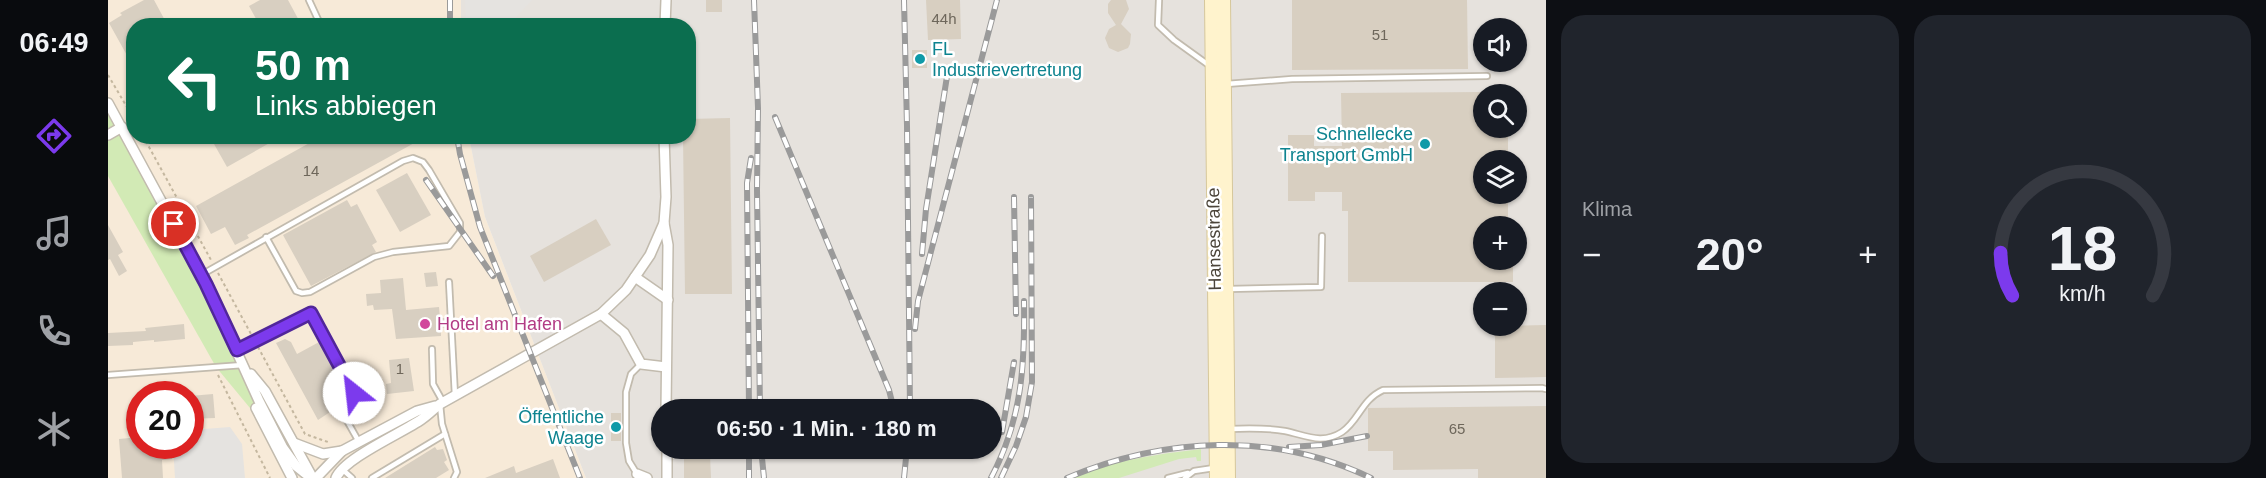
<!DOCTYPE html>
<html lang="de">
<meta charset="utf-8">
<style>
body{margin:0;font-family:Arial,sans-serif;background:#20242c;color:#f1f3f6;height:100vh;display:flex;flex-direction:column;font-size:22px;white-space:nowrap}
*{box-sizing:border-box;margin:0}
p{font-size:20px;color:#9ea1a6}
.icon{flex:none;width:33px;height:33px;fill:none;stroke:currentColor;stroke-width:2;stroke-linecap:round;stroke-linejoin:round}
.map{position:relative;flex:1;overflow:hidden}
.drawer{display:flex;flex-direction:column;gap:15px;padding:15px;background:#0d0f14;width:720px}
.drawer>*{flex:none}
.top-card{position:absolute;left:18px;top:18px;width:570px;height:126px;border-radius:24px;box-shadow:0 2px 4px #0004;background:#0b6e4f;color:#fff;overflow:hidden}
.fabs{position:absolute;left:1365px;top:18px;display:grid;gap:12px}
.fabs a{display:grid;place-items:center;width:54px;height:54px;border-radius:50%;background:#171b24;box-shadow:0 2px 4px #0004;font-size:30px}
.speed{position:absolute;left:18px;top:381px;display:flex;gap:12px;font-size:30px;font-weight:700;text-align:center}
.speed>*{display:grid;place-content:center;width:78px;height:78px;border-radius:50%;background:#171b24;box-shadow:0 2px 4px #0004;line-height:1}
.speed .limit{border:9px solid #d22;background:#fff;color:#111}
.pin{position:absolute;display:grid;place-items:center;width:51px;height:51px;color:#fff;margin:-26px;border:3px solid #fff;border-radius:50%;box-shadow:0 2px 6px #0007}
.me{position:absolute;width:66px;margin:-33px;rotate:331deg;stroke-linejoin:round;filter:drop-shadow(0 0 4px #0008)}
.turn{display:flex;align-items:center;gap:21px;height:126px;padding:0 30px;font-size:27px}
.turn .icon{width:78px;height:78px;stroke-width:2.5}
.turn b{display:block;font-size:42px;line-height:51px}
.big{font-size:45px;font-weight:700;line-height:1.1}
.drawer .widget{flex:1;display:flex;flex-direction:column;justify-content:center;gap:9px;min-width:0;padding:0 21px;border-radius:24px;background:#20242c}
.drawer .dial{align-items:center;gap:0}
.dial svg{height:156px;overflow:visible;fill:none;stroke:#363941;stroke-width:7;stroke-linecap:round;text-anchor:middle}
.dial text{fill:#f1f3f6;stroke:none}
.heat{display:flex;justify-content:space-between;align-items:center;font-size:33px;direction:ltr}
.drawer .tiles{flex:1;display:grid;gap:15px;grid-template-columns:repeat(2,1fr)}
.trip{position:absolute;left:543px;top:399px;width:351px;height:60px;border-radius:30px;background:#171b24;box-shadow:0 2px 4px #0004;font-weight:700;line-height:60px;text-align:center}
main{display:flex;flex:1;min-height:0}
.dock{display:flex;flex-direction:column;width:108px;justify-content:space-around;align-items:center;background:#090b0e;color:#9ea1a6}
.dock .icon{width:42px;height:42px}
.dock .active{color:#7c3aed}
.dock b{font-size:27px;color:#f1f3f6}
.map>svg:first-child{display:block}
.commercial{fill:#f7ead8;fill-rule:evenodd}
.industrial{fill:#e6e2dd;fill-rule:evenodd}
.green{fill:#d2eab5}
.parking{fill:#e5e3e0}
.building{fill:#d8cfc1}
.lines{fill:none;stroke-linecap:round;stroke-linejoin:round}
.lane-casing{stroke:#c2bbae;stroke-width:8}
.street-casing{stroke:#c2bbae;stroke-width:12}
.secondary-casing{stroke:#d6c79b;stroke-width:16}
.path{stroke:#c4b79f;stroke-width:2;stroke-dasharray:3 3;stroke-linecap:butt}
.lane{stroke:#fff;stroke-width:4.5}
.street{stroke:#fff;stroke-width:9}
.secondary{stroke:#fff3cd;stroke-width:14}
.rail-casing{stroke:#9a9a9a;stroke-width:6}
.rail{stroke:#fff;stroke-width:4;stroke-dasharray:11;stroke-linecap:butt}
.route-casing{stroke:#51269a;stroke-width:15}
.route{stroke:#7c3aed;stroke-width:10}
.culture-dot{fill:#0f9aa8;stroke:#fff;stroke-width:2}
.hotel-dot{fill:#d1479c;stroke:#fff;stroke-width:2}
.labels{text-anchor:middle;stroke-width:5;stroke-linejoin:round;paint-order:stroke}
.number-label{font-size:15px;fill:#6e675b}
.culture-label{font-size:18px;fill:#0d838f;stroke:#fff;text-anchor:end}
.street-label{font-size:18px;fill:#4b4439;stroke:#fff}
.hotel-label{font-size:18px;fill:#b23c85;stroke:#fff;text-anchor:start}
</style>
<main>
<nav class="dock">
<b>06:49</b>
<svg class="icon active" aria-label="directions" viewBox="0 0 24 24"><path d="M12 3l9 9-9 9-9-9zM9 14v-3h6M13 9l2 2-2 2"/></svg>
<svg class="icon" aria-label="music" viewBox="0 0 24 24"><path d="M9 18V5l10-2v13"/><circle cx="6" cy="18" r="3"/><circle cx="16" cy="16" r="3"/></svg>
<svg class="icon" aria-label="phone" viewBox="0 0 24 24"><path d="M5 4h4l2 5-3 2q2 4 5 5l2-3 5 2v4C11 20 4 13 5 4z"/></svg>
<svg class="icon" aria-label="climate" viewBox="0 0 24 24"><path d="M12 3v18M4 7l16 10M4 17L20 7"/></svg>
</nav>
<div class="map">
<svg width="1438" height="478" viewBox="0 0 1438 478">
<rect width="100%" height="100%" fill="#f6f3ec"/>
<path class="commercial" d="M0 0H353V25L26 26V136L361 137 377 217 478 478H0ZM32 394H82V446H32Z"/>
<path class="industrial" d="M353 0H1438V478H478L377 217 361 137 580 136V26L353 25ZM1376 28H1408V62H1376ZM1376 94H1408V128H1376ZM1376 160H1408V194H1376ZM1376 226H1408V260H1376ZM1376 292H1408V326H1376ZM554 410H884V448H554Z"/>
<g class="green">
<polygon points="0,103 135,365 156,425 108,367 0,176"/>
<path d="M1093 449V461H1089L1088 457 1071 459 1011 478H966C1002 460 1053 454 1093 449Z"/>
</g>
<g class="parking">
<polygon points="357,0 424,0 408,17 408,23 381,24 381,26 358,25"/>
<polygon points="122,427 134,444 137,478 67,478 65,446 82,446 83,430"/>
</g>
<g class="building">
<polygon points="36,0 46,0 60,26 26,26 26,68 1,23 14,15 12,13"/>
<polygon points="152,0 180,0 194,26 152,26 141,6"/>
<rect x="598" y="0" width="16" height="12"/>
<polygon points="818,0 852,0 853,39 820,40"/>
<polygon points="1003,0 1018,0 1021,9 1013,24 1023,34 1022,44 1020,48 1010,52 1001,48 997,38 1001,29 1008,25 1000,13 1000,4"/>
<polygon points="1184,0 1359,0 1360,69 1184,70"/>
<rect x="804" y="50" width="15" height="18"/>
<polygon points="1376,92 1376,128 1400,128 1400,160 1376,160 1376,194 1400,194 1400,226 1376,226 1376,260 1405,260 1405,282 1240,282 1240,211 1234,211 1234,192 1207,192 1207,201 1180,201 1180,135 1206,135 1206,146 1234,146 1233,93"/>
<polygon points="622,118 624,294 577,294 575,136 580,136 580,119"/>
<polygon points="119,136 174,136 119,167 106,144"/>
<polygon points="214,136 319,136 139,235 141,238 127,245 117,227 103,234 88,206"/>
<polygon points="299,173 323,215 292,232 268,190"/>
<polygon points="239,200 243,207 249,204 269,242 264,245 268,252 203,286 175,235"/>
<polygon points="488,219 503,245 436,282 422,256"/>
<polygon points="0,225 15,252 10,255 19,271 11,276 2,259 0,260"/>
<polygon points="328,272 330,286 318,287 316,273"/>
<polygon points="295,278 298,310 331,307 332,318 338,318 339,327 333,328 333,336 288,339 284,309 266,310 265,305 259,306 258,294 273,293 272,280"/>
<polygon points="76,324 77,339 46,342 46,340 25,342 25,345 0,346 0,333 38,331 37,328"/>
<polygon points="1438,325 1438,377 1387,378 1387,326"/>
<polygon points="177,339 183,342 189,354 213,341 238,388 216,400 222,412 210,420 168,343"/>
<polygon points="301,358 306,391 279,394 278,384 283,383 281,360"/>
<polygon points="105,394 107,418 82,419 82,396"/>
<polygon points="1438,406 1438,478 1370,478 1370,469 1285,470 1285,451 1260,451 1260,408"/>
<rect x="503" y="413" width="10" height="28"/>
<polygon points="32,437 32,446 64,446 64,459 54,460 55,478 14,478 11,439"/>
<polygon points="327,447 329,450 335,449 339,460 336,462 341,470 328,478 277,478"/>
<polygon points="602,455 603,478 576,478 576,456"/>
<polygon points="445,459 452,478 377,478 406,466 408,473"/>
</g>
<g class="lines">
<g class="lane-casing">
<g id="lane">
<polyline points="201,0 213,26"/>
<polyline points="1051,0 1050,25 1066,40 1102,66"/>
<polyline points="1118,84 1184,79 1379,76"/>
<polyline points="93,275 295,161 305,158 315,162 321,170 352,223 352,232 341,246 285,252 266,257 202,292 194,293 188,291 158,237"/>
<polyline points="341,282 347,396"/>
<polyline points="1121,289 1213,287 1214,236"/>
<polyline points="324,349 325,384 335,402"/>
<polyline points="129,350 203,313 246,393 229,403 251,442"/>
<polyline points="0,375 135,365"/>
<polyline points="332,404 334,424 349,472 346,478"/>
<path d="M1121 429C1139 428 1159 428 1177 431 1197 435 1214 445 1234 432 1251 421 1253 400 1275 390L1434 388 1438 389"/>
<polyline points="235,470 244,478"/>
<polyline points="529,474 521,461 518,443 518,392 523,374 533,364"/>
<polyline points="264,478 337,434"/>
<polyline points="1060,478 1080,473"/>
<polyline points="1077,478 1086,471 1106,468"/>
</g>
</g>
<g class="street-casing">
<g id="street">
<polyline points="557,26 558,0"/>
<polyline points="0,103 98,284 151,401 175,448 188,466 203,478"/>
<polyline points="0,135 14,127"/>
<polyline points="556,223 560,245 558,410"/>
<polyline points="527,277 560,300"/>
<polyline points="493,314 516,333 533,364 558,367"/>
<polyline points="143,374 157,391 203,475"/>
<polyline points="148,408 184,478"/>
<polyline points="186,443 215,454 234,451"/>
<polyline points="559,448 559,478"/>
<polyline points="529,474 539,478"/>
<polyline points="208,478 234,451 309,411 327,406"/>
<path d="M228 478C236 458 294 433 314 419 320 415 326 409 332 404L493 314 518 290 542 255 556 223 558 197 556 136"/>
</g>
</g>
<g class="secondary-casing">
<g id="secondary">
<polyline points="1104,0 1109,478"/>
<polyline points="1115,0 1120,478"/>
</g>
</g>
<g class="path">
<polyline points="0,75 26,119"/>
<polyline points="35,136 103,260"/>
<polyline points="110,273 143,334"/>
<polyline points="150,347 197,434 220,442"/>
<polyline points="110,375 162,478"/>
</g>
<use href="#lane" class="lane"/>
<use href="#street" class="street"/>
<use href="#secondary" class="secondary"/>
<g class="rail-casing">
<g id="rail">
<polyline points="342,0 342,26"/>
<polyline points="646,0 650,108 649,190 652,410"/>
<polyline points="796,0 799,126 802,410"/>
<polyline points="667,117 781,390 786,410"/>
<polyline points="349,136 352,154 372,227 472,478"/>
<polyline points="318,180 385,276"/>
<polyline points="906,197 908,314"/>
<polyline points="814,254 818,209 840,70"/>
<polyline points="807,329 810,301 889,0"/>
<polyline points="641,410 639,183 643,158"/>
<polyline points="894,432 906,362"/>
<polyline points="1181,447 1213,445 1259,436"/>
<polyline points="641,448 641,478"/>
<polyline points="653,448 656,478"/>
<polyline points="796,478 799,448"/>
<path d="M883 478C914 419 917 366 916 301"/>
<polyline points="893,478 908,446 918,417 924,382 923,197"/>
<path d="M959 478C1056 437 1166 431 1263 478"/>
</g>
</g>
<use href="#rail" class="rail"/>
</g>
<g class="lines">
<g class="route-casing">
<polyline id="route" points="66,224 98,284 129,350 203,313 246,393"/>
</g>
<use href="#route" class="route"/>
</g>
<g class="culture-dot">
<circle cx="812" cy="59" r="6"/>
<circle cx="1317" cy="144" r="6"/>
<circle cx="508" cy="427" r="6"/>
</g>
<circle class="hotel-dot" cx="317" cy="324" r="6"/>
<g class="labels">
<g class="number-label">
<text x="836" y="24">44h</text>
<text x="1272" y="40">51</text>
<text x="203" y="176">14</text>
<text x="292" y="374">1</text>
<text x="1349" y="434">65</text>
</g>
<g class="culture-label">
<text x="824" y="55" text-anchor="start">FL<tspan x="824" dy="21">Industrievertretung</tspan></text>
<text x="1305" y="140">Schnellecke<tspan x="1305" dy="21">Transport GmbH</tspan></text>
<text x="496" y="423">Öffentliche<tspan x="496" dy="21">Waage</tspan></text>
</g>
<g class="street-label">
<text transform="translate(1106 239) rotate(-91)" y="6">Hansestraße</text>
</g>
<g class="hotel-label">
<text x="329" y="330">Hotel am Hafen</text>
</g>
</g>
</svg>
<div class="fabs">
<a><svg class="icon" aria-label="sound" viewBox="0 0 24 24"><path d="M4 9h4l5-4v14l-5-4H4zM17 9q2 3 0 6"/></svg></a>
<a><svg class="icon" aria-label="search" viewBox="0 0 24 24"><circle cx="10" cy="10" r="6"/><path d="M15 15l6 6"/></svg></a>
<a><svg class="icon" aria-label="layers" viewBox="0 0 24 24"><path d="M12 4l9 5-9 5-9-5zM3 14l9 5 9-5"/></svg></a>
<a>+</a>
<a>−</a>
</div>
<div class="speed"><div class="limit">20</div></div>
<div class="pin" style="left:66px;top:224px;background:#d93025"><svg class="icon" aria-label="arrive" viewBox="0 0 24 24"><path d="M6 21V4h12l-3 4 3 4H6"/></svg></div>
<svg class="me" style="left:246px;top:393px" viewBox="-20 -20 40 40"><circle r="19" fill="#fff"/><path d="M0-13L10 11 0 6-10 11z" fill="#7c3aed"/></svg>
<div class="trip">06:50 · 1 Min. · 180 m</div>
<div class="top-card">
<div class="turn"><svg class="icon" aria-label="left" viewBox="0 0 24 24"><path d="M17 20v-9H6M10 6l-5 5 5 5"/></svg><div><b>50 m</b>Links abbiegen</div></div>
</div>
</div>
<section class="drawer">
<div class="tiles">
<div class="widget"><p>Klima</p>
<div class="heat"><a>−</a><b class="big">20°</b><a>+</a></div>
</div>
<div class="widget dial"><svg viewBox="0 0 100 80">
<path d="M14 69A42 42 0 1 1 86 69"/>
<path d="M14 69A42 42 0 0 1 8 47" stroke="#7c3aed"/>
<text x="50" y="56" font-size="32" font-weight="700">18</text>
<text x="50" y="72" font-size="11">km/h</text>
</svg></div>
</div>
</section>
</main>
